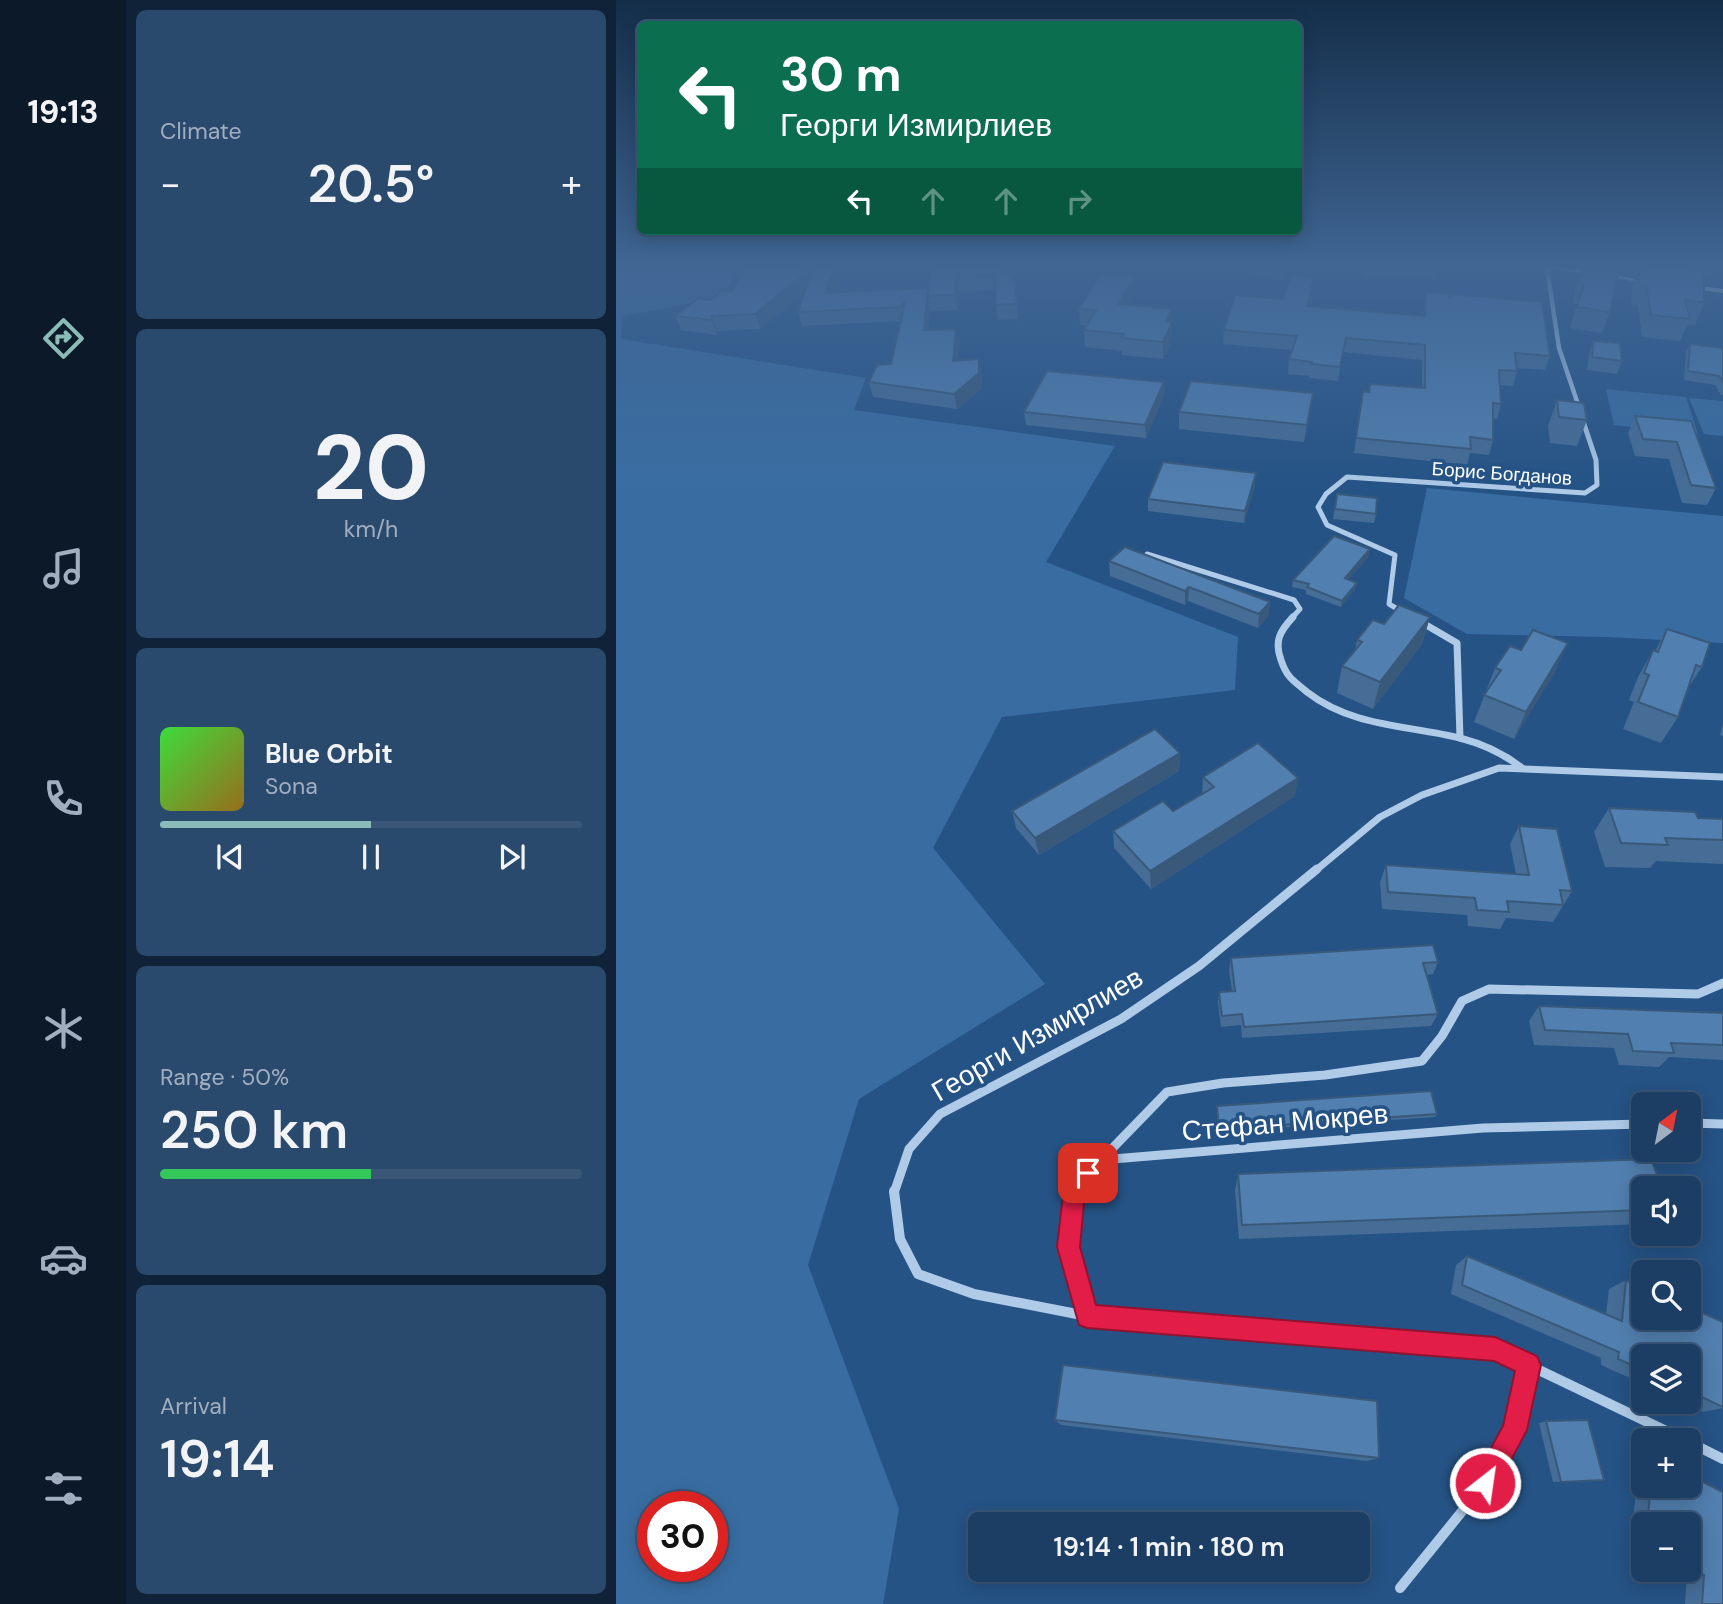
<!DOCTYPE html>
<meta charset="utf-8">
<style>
body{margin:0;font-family:"DM Sans",sans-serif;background:#29496d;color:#f1f3f6;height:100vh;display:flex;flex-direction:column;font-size:26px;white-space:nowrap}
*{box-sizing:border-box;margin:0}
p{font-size:23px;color:#a0aebf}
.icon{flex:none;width:38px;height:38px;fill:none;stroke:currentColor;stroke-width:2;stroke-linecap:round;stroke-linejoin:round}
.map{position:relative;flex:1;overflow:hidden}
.panel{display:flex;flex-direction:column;gap:10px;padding:10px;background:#0f2237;width:490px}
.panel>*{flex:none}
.top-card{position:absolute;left:21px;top:21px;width:665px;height:214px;border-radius:10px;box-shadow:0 4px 18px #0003,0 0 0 2px #3a5778;background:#0b6e4f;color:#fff;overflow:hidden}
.needle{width:46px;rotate:32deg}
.fabs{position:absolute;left:1015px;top:1092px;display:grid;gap:14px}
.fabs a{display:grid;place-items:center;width:70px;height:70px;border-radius:10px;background:#1c3e64;box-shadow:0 4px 18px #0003,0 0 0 2px #3a5778;font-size:35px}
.speed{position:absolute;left:21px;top:1491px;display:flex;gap:14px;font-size:35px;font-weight:700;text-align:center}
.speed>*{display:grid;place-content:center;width:91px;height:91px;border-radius:50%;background:#1c3e64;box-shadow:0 4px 18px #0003,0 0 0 2px #3a5778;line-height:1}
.speed .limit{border:10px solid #d22;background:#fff;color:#111}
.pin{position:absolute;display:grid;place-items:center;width:60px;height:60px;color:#fff;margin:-30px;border-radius:14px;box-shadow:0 4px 10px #0006}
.me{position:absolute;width:77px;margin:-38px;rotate:30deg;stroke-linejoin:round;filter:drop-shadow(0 0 5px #0008)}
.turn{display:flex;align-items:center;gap:24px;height:147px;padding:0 28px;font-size:32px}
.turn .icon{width:91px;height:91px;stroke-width:2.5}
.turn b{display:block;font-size:49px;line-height:60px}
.lanes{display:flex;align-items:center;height:66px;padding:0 28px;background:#0003;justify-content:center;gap:35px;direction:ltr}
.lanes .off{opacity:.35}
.big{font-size:52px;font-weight:600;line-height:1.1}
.panel .widget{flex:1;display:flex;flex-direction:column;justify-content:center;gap:10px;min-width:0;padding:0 24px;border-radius:10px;background:#29496d}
.panel .dial{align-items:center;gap:0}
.dial b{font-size:91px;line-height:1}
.song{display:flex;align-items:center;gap:21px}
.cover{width:84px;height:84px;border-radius:10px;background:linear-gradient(135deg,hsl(120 70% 55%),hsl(40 70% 35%))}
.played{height:7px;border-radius:4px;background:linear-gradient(90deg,#8bbbb9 50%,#3a5778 50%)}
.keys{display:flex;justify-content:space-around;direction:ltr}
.heat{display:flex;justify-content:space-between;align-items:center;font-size:38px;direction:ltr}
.charge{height:10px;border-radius:5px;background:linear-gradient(90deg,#34c759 50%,#3a5778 0)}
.trip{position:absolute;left:352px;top:1512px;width:402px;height:70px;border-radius:10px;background:#1c3e64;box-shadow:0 4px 18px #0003,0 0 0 2px #3a5778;font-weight:600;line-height:70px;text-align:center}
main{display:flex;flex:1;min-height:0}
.tabs{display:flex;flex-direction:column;width:126px;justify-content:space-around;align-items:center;background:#0b1928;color:#a0aebf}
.tabs .icon{width:49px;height:49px}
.tabs .selected{color:#8bbbb9}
.tabs b{font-size:32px;color:#f1f3f6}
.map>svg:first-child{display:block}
.green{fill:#396da2;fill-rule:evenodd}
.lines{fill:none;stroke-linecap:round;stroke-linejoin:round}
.street-far4{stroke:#afcbe8;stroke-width:4.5}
.street-far3{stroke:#afcbe8;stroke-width:5}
.street-far2{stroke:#afcbe8;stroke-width:7}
.street-far1{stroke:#afcbe8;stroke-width:9}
.street{stroke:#afcbe8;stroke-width:10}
.secondary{fill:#d9e7f7;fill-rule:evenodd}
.wall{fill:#466d96}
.shaded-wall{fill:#39597a}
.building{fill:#517faf;stroke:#39597a;stroke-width:2}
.route{fill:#e11d48;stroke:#92132f;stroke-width:2}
.labels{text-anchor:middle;stroke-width:7;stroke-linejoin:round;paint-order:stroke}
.far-street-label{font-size:19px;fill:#fff;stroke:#255385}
.near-street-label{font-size:28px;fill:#fff;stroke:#255385}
</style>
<main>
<nav class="tabs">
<b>19:13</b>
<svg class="icon selected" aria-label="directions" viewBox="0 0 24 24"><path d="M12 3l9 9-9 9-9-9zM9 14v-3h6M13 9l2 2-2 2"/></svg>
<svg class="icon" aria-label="music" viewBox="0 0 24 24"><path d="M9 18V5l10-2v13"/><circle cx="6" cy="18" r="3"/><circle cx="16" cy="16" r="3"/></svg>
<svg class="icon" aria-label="phone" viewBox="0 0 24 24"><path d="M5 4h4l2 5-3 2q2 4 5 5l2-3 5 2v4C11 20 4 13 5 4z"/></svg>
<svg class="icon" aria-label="climate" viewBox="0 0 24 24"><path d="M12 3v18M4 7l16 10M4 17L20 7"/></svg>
<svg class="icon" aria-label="car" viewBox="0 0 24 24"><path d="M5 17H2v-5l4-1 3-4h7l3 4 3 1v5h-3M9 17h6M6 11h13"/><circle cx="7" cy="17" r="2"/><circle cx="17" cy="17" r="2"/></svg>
<svg class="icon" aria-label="filters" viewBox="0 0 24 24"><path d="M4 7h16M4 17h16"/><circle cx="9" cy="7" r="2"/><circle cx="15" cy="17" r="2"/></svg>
</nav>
<section class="panel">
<div class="widget"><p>Climate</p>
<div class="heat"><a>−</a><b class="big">20.5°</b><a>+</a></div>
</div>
<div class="widget dial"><b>20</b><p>km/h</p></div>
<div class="widget">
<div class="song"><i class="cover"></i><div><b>Blue Orbit</b><p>Sona</p></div></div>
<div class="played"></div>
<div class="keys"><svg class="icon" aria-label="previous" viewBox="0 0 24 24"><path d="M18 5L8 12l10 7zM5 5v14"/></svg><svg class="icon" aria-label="pause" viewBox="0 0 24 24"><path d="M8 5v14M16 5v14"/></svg><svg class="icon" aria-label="next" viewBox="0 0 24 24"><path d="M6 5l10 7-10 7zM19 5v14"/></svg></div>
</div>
<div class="widget"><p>Range · 50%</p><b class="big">250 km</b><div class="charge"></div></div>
<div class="widget"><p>Arrival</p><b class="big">19:14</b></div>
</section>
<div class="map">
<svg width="1107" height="1604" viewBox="0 0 1107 1604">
<rect width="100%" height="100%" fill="#255385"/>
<g class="green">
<path d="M0 268H123L105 298 6 316 5 339 250 378 238 410 499 446 430 562 622 637 619 690 386 717 317 848 429 984 243 1099 192 1265 283 1509 267 1604H0ZM37 1507H96V1566H37Z"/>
<polygon points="990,389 1070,397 1082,434 998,425"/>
<polygon points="1073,398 1107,401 1107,436 1088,434"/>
<polygon points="811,488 1107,516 1107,643 991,637 851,634 788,598"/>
</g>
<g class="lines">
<polyline class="street-far4" points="931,268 943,348 968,422"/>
<g class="street-far3">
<polyline points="531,554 678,600 684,609 675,619"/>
<polyline points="788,613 773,604 779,555 711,525 702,507 710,494 731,477 969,493 981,485 980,460 967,421"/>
</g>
<g class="street-far2">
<path d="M677 617C664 631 658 641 665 660 671 678 677 680 691 692 736 727 791 725 844 738 867 744 887 753 906 768"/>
<polyline points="805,622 841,643 844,738"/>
<polyline points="699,871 764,817 806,795 883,768 1107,777"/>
</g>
<g class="street-far1">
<polyline points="1073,1123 1107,1124"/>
<polyline points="486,1159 551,1092 607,1083 709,1075 806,1061 826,1036 846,1001 873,989 1082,994 1107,983"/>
<polyline points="278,1193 293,1149 324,1114 505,1019 583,966 701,869"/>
<polyline points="458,1193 459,1186 485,1160 867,1128 1027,1124"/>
</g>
<g class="street">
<polyline points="278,1191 284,1239 302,1274 358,1294 471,1316 879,1349 1069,1440"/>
<polyline points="459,1191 453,1247 471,1316"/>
<polyline points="1073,1442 1107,1459"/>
<polyline points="784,1588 869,1483 899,1430 913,1365"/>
</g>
<g class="secondary">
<polygon points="931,268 950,268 1042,282 1038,284"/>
<polygon points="1072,284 1107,289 1107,293 1069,288 1068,286"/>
</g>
</g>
<g class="wall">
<polygon points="315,268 387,268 401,296 402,319 382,320 380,305 380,290 343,292 342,310 315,311 314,306 312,330 340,329 343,343 341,360 363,359 365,374 366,388 341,409 257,397 253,382 275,364 284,321 186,326 182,312 189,291 144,329 101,331 101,335 65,330 59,316 94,300 116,292 224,278 218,292 312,288 313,292"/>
<polygon points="618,268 686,268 678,273 698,278 697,291 693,306 807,316 810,292 834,297 934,356 929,370 901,368 901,371 897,386 884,385 885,404 881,419 877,418 877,440 873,455 854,453 851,465 738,453 747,391 752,392 754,384 806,388 806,360 727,352 722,381 693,378 694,376 672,374 673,359 676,350 607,344 608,330 667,299 675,276 667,281"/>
<polygon points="748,268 823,268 820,279 747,277"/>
<polygon points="967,268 994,312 986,333 954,328 961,304 957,304 960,288"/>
<polygon points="1018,268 1100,268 1097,276 1088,275 1088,303 1079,325 1072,324 1064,341 1026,337 1022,305 1015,304 1017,283 1020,275 1018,274"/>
<polygon points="518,276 519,292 512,305 556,309 556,339 547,359 506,355 506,351 469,347 468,330 471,326 464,325 463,309"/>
<polygon points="977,341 1006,361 1001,374 971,370 973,354"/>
<polygon points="1074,344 1107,348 1107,395 1105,395 1099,385 1068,380 1070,352"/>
<polygon points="548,382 548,395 530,438 410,425 408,412"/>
<polygon points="697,393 688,442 563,429 563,412"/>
<polygon points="941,400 971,420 961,446 934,443 932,426"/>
<polygon points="1019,416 1075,421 1100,488 1091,505 1066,503 1053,459 1019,456 1012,433"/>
<polygon points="639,485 628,523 532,511 532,499"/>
<polygon points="721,494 760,514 758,523 717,519"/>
<polygon points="753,556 732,580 741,583 739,589 725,607 690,594 690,590 676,587 677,580"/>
<polygon points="493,561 654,602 652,616 642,628 572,601 569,605 494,576"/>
<polygon points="814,617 806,644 757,709 721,693 726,666 739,651 741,640 768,624"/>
<polygon points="1051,629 1086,667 1072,688 1062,717 1045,743 1007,729 1018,702 1013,700 1022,677 1037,650 1039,651"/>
<polygon points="879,668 940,670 898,739 858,722"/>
<polygon points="1107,724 1107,736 1104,735"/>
<polygon points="564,753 563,771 423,855 400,828 396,811"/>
<polygon points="587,777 679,796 535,889 498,848 497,831 557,811 586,794"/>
<polygon points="993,808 1082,818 1107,819 1107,864 1040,861 1034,868 989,867 978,832"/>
<polygon points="903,826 956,891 937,922 890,918 884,929 852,926 851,915 766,909 764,882 770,865 900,874 894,844"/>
<polygon points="615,958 822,962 817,974 810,975 822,1014 815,1026 626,1038 625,1025 605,1027 602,1003 603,992 616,991 613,970"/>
<polygon points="923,1006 1107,1013 1107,1060 1053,1057 1043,1067 1003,1065 998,1048 918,1045 913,1021"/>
<polygon points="601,1106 821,1114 819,1117 603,1132"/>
<polygon points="622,1174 1027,1188 1027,1224 623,1239 619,1191"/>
<polygon points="851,1256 990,1314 993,1289 1010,1280 1107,1322 1107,1408 1087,1412 1065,1402 1073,1402 1073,1356 1027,1356 1027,1384 985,1365 985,1358 835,1294 840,1265"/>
<polygon points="439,1420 763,1458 751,1461 445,1425"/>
<polygon points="930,1421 988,1480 937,1482 923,1423"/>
<polygon points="1023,1459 1027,1459 1027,1486 1073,1486 1107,1604 1069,1604 1071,1573 1064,1570 1073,1570 1073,1524 1027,1524 1027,1550 1015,1544"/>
</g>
<g class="shaded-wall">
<polygon points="197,268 201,282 144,329 139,314"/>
<polygon points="218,268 221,268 224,278 213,307 209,293"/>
<polygon points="669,268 686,268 667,281 668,269"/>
<polygon points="518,276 519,292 503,321 503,304"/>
<polygon points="340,277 343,292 342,310 339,295"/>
<polygon points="698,278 697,291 689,320 691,306"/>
<polygon points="312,288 314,306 311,345 308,330"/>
<polygon points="556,309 556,339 547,359 547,342 550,321"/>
<polygon points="96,316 101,331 101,335 96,320"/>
<polygon points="340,329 343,343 340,376 337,361"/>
<polygon points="363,359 365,374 366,388 341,409 338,394"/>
<polygon points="548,382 548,395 530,438 529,425"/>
<polygon points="697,393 695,410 688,442 691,425"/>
<polygon points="640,473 639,485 628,523 629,511"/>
<polygon points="754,549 753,556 728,585 729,578"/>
<polygon points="741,583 739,589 725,607 726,601"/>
<polygon points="573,587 572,601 569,605 569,591"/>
<polygon points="654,602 652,616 642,628 643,614"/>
<polygon points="814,617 806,644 757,709 764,682"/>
<polygon points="952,643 940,670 898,739 910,712"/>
<polygon points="564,753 563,771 423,855 419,838"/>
<polygon points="682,778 679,796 535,889 534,871"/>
</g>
<g class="building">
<polygon points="128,268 196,268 139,314 96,316 96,320 59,316 83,298 94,300 106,291 116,292"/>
<polygon points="197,268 218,268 209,293 312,288 308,330 340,329 337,361 363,359 363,373 338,394 253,382 261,365 275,364 289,302 284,307 182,312"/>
<polygon points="315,268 387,268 399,282 401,304 380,305 379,275 340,277 339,295 312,296"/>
<polygon points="967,268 1002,272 994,312 961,307 968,283 964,283"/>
<polygon points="1024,268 1069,268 1088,270 1088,303 1069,300 1074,319 1035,315 1030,284 1023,283"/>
<polygon points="485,273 518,276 503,304 556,309 550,321 556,322 547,342 505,338 508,334 468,330 480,310 463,309"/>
<polygon points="676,273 698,278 691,306 809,316 810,292 833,294 834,297 836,294 926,302 934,356 899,353 901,371 883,370 885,404 877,403 877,440 854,437 855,449 740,438 747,391 753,392 754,384 809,388 809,345 730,338 724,367 695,364 696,362 673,359 681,336 608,330 619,295 667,299"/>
<polygon points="977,341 1004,343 1006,361 976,357"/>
<polygon points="1074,344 1107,348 1107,382 1103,376 1072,371"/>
<polygon points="431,371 548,382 529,425 408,412"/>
<polygon points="575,381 697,393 691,425 563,412"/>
<polygon points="941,400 968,403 971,420 943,417"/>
<polygon points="1019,416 1075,421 1100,488 1075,485 1061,442 1027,439"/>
<polygon points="547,462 640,473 629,511 532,499"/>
<polygon points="721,494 761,498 760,514 719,509"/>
<polygon points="718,536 754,549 729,578 741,583 726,601 691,587 693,584 677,580"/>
<polygon points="509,547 654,602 643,614 573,587 569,591 493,561"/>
<polygon points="783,605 814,617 764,682 726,666 746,642 741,640 757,620 768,624"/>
<polygon points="1051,629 1094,643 1086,667 1080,665 1062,717 1022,702 1033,675 1028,673 1037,650 1042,652"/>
<polygon points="917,630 952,643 910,712 868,695 885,670 879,668 894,646 905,650"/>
<polygon points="539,729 564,753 419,838 396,811"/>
<polygon points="642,743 682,778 534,871 497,831 547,801 557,811 598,787 587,777"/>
<polygon points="993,808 1079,812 1082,818 1107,819 1107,840 1049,838 1052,845 1005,843"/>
<polygon points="903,826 941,829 956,891 944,890 947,905 891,901 893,912 861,910 859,898 772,892 770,865 913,875"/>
<polygon points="817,945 822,962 807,963 822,1014 628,1027 626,1014 606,1016 603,992 619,991 615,958"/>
<polygon points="923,1006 1107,1013 1107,1045 1055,1043 1058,1053 1017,1051 1012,1034 929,1030"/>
<polygon points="815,1091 821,1114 603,1129 601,1106"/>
<polygon points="1035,1159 1046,1188 1027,1188 1027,1210 626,1225 622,1174"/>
<polygon points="851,1256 1006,1321 1010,1280 1027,1288 1027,1318 1073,1318 1073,1307 1107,1322 1107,1407 1073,1391 1073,1356 1027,1356 1027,1370 1002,1359 1003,1352 846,1285"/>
<polygon points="447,1365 761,1401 763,1458 439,1420"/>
<polygon points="972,1420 988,1480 945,1482 930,1421"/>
<polygon points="1073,1475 1107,1492 1107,1604 1086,1604 1088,1575 1073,1567 1073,1524 1031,1524 1035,1486 1073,1486"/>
</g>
<linearGradient id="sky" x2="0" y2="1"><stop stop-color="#142e49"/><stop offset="0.54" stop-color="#406694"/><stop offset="1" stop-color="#406694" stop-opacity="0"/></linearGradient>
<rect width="1107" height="492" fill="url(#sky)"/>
<path class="route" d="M472 1162 480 1165 483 1173 469 1191 464 1247 480 1305 879 1337 921 1356 925 1365 911 1430 878 1492 869 1496 859 1492 856 1483 887 1426 899 1371 878 1361 471 1328 463 1325 441 1247 448 1186C452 1175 461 1167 472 1162Z"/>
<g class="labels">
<g class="far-street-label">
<text transform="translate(886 473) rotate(4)" y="7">Борис Богданов</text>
</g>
<g class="near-street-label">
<text transform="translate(421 1034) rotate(-30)" y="10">Георги Измирлиев</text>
<text transform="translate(669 1122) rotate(-5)" y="10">Стефан Мокрев</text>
</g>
</g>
</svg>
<div class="fabs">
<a><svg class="needle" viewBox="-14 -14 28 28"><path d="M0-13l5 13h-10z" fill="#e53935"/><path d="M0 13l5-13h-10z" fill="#a0aebf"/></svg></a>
<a><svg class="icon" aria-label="sound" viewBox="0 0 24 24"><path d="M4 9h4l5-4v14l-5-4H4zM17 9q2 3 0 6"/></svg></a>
<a><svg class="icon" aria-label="search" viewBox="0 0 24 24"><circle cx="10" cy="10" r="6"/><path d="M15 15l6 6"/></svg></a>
<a><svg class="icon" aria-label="layers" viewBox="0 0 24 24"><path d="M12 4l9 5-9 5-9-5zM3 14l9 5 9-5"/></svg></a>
<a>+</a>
<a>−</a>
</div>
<div class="speed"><div class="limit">30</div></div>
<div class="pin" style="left:472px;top:1173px;background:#d93025"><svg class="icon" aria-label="arrive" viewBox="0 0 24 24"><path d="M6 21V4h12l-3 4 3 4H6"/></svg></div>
<svg class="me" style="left:869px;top:1483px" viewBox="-20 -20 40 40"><circle r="17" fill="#e11d48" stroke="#fff" stroke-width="3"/><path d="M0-11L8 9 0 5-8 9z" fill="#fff"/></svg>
<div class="trip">19:14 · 1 min · 180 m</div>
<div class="top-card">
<div class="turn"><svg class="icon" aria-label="left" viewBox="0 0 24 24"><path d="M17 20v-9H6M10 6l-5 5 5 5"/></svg><div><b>30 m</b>Георги Измирлиев</div></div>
<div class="lanes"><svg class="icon" aria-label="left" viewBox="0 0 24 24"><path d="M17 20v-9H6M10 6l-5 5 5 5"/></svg><svg class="icon off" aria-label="ahead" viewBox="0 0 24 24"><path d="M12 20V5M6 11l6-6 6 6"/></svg><svg class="icon off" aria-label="ahead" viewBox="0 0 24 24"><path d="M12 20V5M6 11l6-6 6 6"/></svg><svg class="icon off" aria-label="right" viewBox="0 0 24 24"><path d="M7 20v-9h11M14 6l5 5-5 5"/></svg></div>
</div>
</div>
</main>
